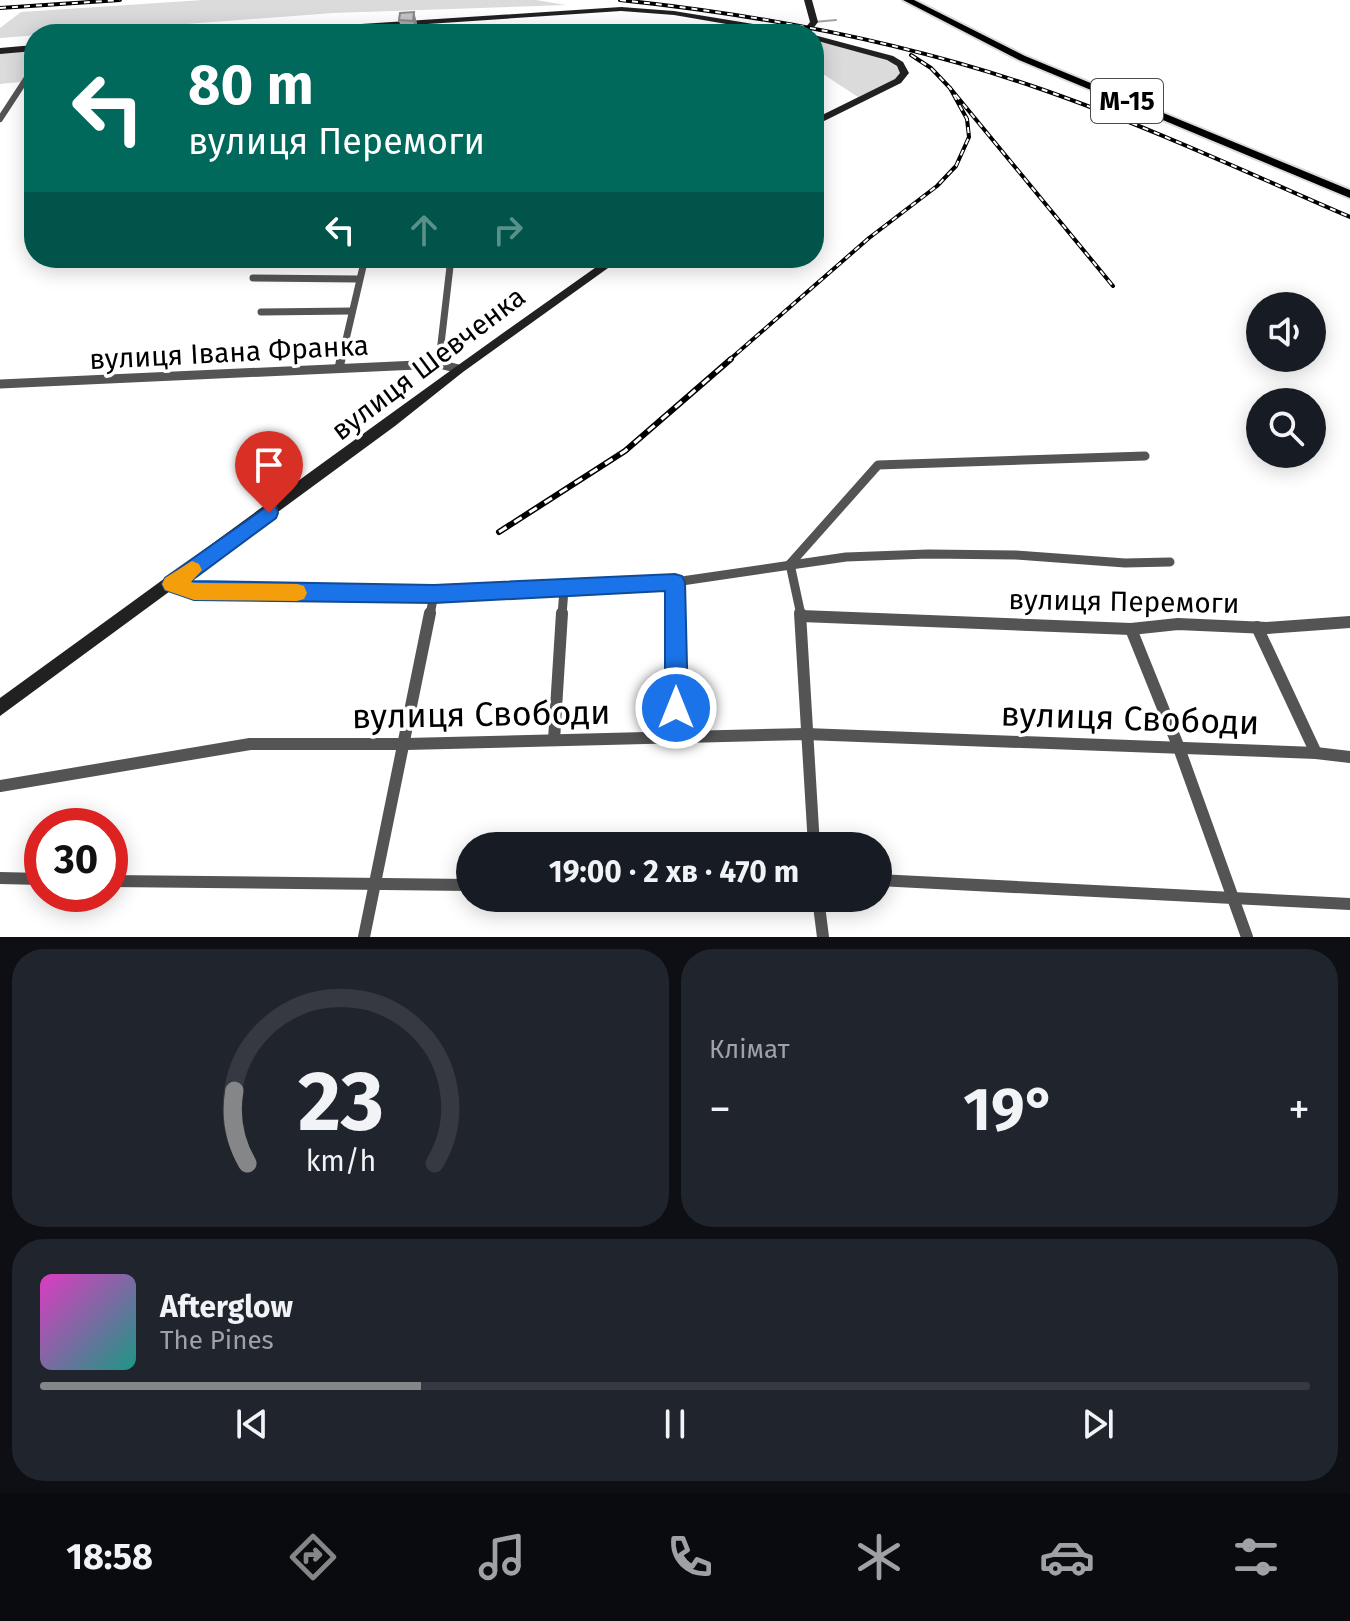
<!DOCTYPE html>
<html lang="uk">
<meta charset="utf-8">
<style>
body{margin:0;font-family:"Fira Sans",sans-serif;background:#20242c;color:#f1f3f6;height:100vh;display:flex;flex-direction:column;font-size:30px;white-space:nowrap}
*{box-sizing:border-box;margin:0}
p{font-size:26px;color:#9ea1a6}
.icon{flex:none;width:44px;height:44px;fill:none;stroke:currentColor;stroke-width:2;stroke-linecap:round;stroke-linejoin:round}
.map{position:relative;height:937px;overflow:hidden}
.drawer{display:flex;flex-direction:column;gap:12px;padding:12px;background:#0d0f14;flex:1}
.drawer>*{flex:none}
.banner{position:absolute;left:24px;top:24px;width:800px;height:244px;border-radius:32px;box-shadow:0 4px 20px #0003;background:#00695c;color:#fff;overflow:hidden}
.controls{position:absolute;left:1246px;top:292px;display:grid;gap:16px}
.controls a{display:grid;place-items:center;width:80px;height:80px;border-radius:50%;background:#171b24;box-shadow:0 4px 20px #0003;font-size:40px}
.speed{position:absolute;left:24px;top:808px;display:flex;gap:16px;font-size:40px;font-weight:700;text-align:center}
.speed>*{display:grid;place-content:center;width:104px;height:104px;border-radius:50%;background:#171b24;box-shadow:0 4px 20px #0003;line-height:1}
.speed .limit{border:12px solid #d22;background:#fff;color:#111}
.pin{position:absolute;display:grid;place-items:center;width:68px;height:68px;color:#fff;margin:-82px -34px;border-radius:50% 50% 50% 0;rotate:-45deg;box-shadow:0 0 8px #0007}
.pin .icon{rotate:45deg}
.me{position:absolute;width:88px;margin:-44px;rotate:0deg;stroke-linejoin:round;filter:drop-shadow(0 0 6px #0008)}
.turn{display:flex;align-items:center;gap:28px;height:168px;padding:0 32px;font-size:36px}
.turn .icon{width:104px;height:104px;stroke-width:2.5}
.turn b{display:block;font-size:56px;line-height:68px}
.lanes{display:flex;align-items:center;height:76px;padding:0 32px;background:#0003;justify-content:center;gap:40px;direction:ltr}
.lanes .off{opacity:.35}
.big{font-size:60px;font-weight:700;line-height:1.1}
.drawer .widget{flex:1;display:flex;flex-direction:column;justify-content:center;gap:12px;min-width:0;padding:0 28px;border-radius:32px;background:#20242c}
.drawer .dial{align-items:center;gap:0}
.dial svg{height:208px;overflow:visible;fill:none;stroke:#363941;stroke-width:7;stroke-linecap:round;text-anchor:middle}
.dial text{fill:#f1f3f6;stroke:none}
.song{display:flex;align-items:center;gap:24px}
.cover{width:96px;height:96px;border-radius:12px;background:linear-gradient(135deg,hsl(310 70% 55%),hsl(170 70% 35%))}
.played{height:8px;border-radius:4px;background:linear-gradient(90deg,#858687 30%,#363941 30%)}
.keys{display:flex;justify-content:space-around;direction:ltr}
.heat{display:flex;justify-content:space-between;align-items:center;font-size:44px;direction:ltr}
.drawer .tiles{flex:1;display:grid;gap:12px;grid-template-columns:1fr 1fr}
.widget:last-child{grid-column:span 2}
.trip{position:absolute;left:456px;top:832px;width:436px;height:80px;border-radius:40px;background:#171b24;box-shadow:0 4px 20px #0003;font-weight:700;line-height:80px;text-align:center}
.menu{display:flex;height:128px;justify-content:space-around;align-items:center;background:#090b0e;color:#9ea1a6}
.menu .icon{width:56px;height:56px}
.menu .current{color:#858687}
.menu b{font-size:36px;color:#f1f3f6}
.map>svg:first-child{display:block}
.green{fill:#dbdbdb}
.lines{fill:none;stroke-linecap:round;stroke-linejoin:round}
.stream{stroke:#a2a2a2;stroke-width:2}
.highway-casing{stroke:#dbdbdb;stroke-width:4}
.street-far3{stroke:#545454;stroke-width:6}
.street-far2{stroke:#545454;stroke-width:7}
.street-far1{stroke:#545454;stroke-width:9}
.street{stroke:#545454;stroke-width:12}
.secondary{fill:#212121;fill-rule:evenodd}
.highway{fill:#000;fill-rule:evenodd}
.rail-far1-casing{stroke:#000;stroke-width:4}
.rail-casing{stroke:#000;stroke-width:6}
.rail-far1{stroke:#fff;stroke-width:2;stroke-dasharray:6;stroke-linecap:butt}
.rail{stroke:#fff;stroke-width:3;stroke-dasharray:9;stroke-linecap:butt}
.wall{fill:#a9a9a9}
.shaded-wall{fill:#898989}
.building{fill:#c4c4c4;stroke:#898989;stroke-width:2}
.route{fill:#1a73e8;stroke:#114b97;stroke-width:2}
.slow{fill:#f59e0b}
.labels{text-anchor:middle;stroke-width:7;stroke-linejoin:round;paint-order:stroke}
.shield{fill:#fff;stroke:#4c4c4c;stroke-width:2}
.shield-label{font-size:26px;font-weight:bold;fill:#000}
.street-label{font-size:28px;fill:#000;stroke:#fff}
.near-street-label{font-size:34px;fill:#000;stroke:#fff}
</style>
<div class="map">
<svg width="1350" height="937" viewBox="0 0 1350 937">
<rect width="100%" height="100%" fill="#fff"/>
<g class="green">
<polygon points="203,0 536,0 566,5 333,13 0,38 0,28 21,12"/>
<path d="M814 41C836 45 891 52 901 72L895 80 858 97 814 68Z"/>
<polygon points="34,50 34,60 21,82 0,84 0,52"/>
</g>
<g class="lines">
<polyline class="stream" points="814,22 836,20"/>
<g class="highway-casing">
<polygon id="highway" points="903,0 914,0 1025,56 1350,190 1350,198 1019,60"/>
</g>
<polyline class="street-far3" points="0,119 34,67"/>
<g class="street-far2">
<polyline points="364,262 428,258"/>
<polyline points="253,278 358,279"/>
<polyline points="261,312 352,311"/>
<polyline points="341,361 365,258"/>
<polyline points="439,361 451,258"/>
</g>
<g class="street-far1">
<polyline points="439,364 440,359"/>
<polyline points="339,368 341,359"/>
<polyline points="0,384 439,364 459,369"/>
<polyline points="790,564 878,465 1145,456"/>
<polyline points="790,564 801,615"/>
<polyline points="675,582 675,615"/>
<polyline points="172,584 194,591 434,594 564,590 675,582 846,557 928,554 1016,555 1125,563 1170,562"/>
<polyline points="430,615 434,594"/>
<polyline points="562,615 564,590"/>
</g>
<g class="street">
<polyline points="675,613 677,739"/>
<polyline points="800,613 814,846"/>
<polyline points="801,616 1131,629 1178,624 1267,628 1350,622"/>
<polyline points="1257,627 1316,753"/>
<polyline points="1131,629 1179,748 1247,937"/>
<polyline points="554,740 562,613"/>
<polyline points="0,786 250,744 406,744 806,734 1316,753 1350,757"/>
<polyline points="0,878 42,879"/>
<polyline points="878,880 1350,904"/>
<polyline points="110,881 470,885"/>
<polyline points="818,898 823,937"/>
<polyline points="364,937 430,613"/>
</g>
<g class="secondary">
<polygon points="804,0 812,0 818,22 809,34 784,34 674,15 621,11 278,34 236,34 240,32 621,7 674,11 802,32 810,22"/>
<polygon points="814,35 893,56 903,62 909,73 901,83 814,126 814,119 895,79 900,73 897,66 887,60 814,40"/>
<polygon points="34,45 34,51 0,54 0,48"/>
<path d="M609 258H622L463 372 395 426 0 716V698C203 551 404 402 609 258Z"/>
</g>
<use href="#highway" class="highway"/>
<g class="rail-far1-casing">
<g id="rail-far1">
<path d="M620 0C762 15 900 41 1035 87 1143 124 1246 172 1350 217"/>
<polyline points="0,8 120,0"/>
<polyline points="911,55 931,68 950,88 1113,286"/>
<polyline points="728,361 869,238 937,186 956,166 969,137 967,119 950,88"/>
</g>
</g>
<g class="rail-casing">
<polyline id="rail" points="499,532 625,451 731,359"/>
</g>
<use href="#rail-far1" class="rail-far1"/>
<use href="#rail" class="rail"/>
</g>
<polygon class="wall" points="414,12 418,28 417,34 402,34 399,20"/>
<polygon class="shaded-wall" points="414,12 418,28 417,34 413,21"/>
<polygon class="building" points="414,12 413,21 399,20 400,13"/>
<polygon class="route" points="269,505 276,507 278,513 276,518 191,581 434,585 675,574 682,576 685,582 688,708 684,715 676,718 669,715 665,708 665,591 434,603 194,600 165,590 162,584 165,578"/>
<polygon class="slow" points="192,561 199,564 202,570 191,582 194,583 297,584 304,586 307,593 304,599 297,601 194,600 165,590 162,584 165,578"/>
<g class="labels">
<rect class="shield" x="1091" y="79" width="72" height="44" rx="6"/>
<g class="shield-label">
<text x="1127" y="110">М-15</text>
</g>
<g class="street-label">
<text transform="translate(229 352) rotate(-3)" y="10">вулиця Івана Франка</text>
<text transform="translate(428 363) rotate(-37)" y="10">вулиця Шевченка</text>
<text transform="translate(1124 601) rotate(1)" y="10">вулиця Перемоги</text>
</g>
<g class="near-street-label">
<text transform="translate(481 714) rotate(-1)" y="12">вулиця Свободи</text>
<text transform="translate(1130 718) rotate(2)" y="12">вулиця Свободи</text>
</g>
</g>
</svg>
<div class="controls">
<a><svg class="icon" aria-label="sound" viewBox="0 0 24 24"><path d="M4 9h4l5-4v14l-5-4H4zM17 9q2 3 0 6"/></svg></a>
<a><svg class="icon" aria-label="search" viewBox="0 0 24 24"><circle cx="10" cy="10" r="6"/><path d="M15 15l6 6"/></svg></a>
</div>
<div class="speed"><div class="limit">30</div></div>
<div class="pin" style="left:269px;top:513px;background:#d93025"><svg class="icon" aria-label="arrive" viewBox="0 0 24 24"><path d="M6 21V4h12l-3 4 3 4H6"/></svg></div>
<svg class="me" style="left:676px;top:708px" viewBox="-20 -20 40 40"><circle r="17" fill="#1a73e8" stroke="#fff" stroke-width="3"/><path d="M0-11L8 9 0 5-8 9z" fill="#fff"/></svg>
<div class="trip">19:00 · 2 хв · 470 m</div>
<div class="banner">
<div class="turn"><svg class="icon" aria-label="left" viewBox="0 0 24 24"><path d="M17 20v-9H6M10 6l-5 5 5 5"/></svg><div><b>80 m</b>вулиця Перемоги</div></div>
<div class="lanes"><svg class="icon" aria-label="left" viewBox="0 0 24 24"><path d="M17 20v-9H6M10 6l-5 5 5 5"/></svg><svg class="icon off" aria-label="ahead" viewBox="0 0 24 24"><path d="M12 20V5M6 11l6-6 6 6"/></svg><svg class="icon off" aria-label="right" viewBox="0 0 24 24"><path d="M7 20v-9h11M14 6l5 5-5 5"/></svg></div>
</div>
</div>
<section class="drawer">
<div class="tiles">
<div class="widget dial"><svg viewBox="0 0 100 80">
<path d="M14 69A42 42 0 1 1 86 69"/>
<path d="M14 69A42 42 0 0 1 9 41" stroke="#858687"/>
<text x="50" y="56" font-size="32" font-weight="700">23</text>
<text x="50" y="72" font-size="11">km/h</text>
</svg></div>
<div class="widget"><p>Клімат</p>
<div class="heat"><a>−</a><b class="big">19°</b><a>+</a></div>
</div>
<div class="widget">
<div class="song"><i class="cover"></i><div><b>Afterglow</b><p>The Pines</p></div></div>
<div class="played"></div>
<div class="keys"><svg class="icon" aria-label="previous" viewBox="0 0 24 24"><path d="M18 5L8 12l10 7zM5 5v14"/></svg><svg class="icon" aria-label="pause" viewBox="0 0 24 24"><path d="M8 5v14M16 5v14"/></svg><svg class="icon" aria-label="next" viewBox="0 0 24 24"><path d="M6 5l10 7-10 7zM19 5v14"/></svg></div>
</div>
</div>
</section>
<nav class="menu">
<b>18:58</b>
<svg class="icon current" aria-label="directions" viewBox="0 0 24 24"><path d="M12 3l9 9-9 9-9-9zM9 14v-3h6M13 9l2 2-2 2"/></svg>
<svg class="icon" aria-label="music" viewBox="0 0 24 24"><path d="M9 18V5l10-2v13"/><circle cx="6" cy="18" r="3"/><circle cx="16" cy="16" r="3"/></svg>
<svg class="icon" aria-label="phone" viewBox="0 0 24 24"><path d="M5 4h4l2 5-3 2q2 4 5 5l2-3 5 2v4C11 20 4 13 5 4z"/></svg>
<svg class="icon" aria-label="climate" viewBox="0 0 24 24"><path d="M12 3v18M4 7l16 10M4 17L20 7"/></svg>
<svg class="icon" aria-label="car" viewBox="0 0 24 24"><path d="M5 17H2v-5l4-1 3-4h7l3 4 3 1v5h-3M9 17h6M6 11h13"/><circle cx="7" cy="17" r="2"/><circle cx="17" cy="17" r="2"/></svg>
<svg class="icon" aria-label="filters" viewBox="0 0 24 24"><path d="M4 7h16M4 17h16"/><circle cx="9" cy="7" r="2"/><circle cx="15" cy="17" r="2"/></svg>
</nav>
